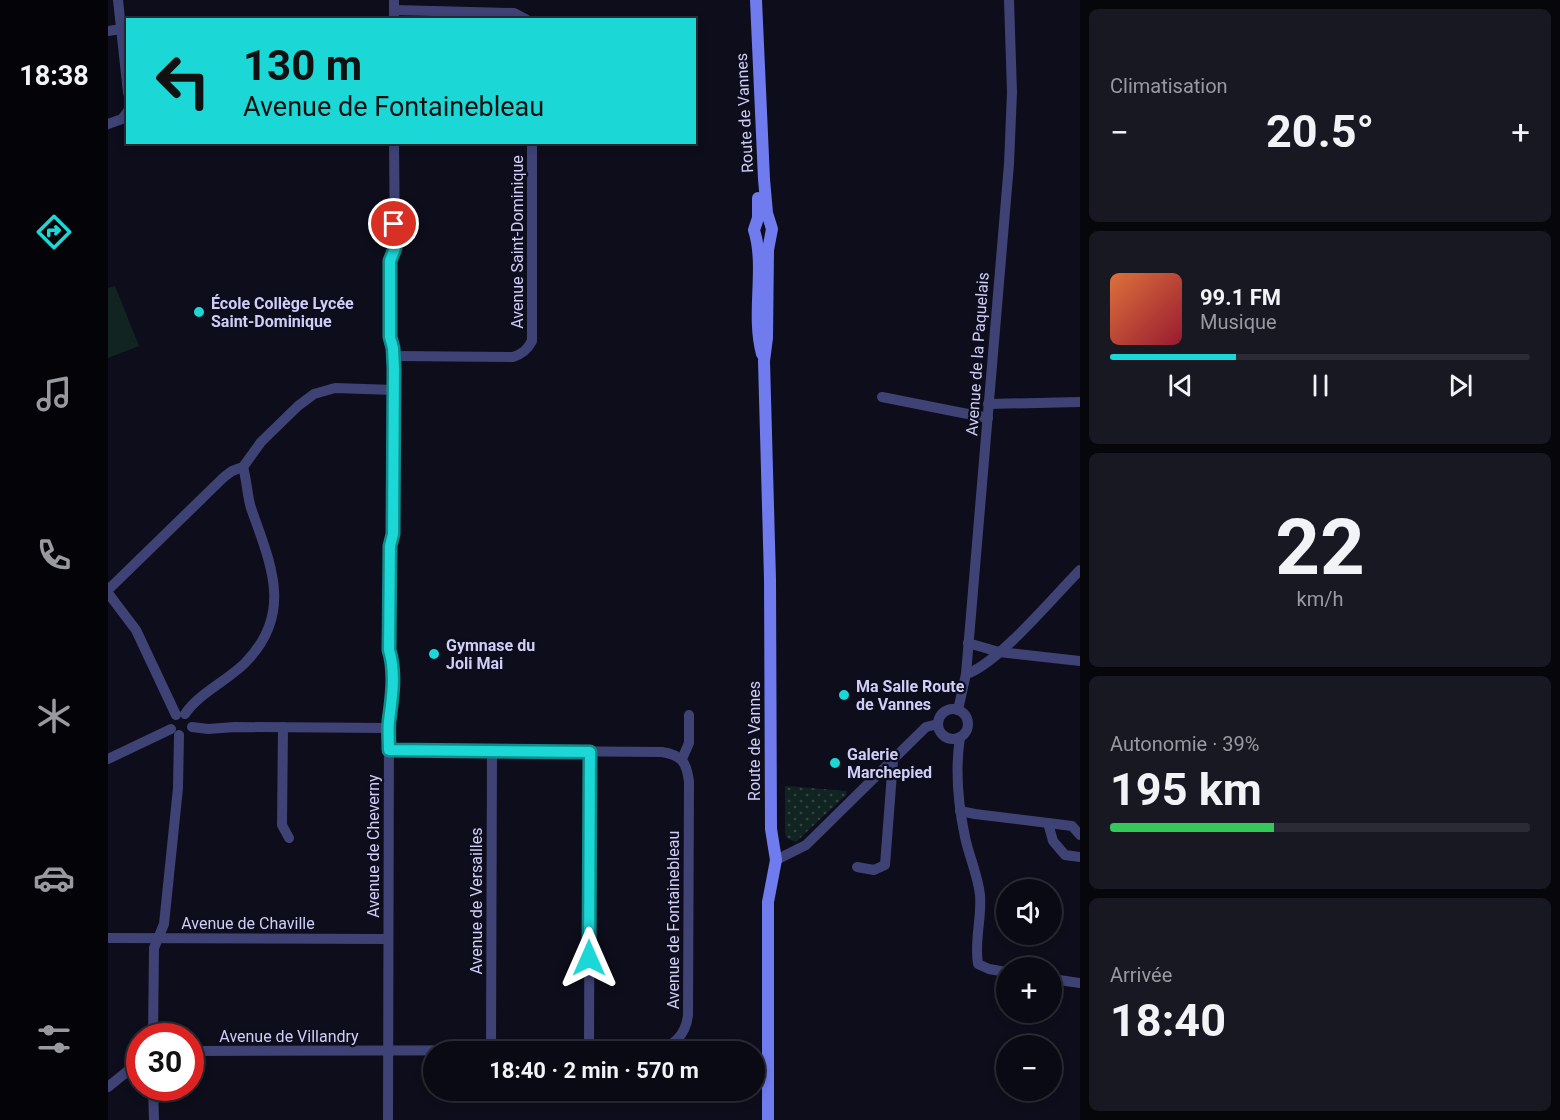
<!DOCTYPE html>
<html lang="fr">
<meta charset="utf-8">
<style>
body{margin:0;font-family:Roboto,sans-serif;background:#181822;color:#f1f3f6;height:100vh;display:flex;flex-direction:column;font-size:22px;white-space:nowrap}
*{box-sizing:border-box;margin:0}
p{font-size:20px;color:#999aa0}
.icon{flex:none;width:33px;height:33px;fill:none;stroke:currentColor;stroke-width:2;stroke-linecap:round;stroke-linejoin:round}
.map{position:relative;flex:1;overflow:hidden}
.drawer{display:flex;flex-direction:column;gap:9px;padding:9px;background:#06060b;width:480px}
.drawer>*{flex:none}
.banner{position:absolute;left:18px;top:18px;width:570px;height:126px;border-radius:0px;box-shadow:0 3px 9px #0003,0 0 0 2px #2a2b34;background:#1bd7d6;color:#111;overflow:hidden}
.controls{position:absolute;left:888px;top:879px;display:grid;gap:12px}
.controls a{display:grid;place-items:center;width:66px;height:66px;border-radius:50%;background:#0a0a14;box-shadow:0 3px 9px #0003,0 0 0 2px #2a2b34;font-size:30px}
.speed{position:absolute;left:18px;top:1023px;display:flex;gap:12px;font-size:30px;font-weight:700;text-align:center}
.speed>*{display:grid;place-content:center;width:78px;height:78px;border-radius:50%;background:#0a0a14;box-shadow:0 3px 9px #0003,0 0 0 2px #2a2b34;line-height:1}
.speed .limit{border:9px solid #d22;background:#fff;color:#111}
.pin{position:absolute;display:grid;place-items:center;width:51px;height:51px;color:#fff;margin:-26px;border:3px solid #fff;border-radius:50%;box-shadow:0 2px 6px #0007}
.me{position:absolute;width:66px;margin:-33px;rotate:0deg;stroke-linejoin:round;filter:drop-shadow(0 0 4px #0008)}
.turn{display:flex;align-items:center;gap:21px;height:126px;padding:0 18px;font-size:27px}
.turn .icon{width:78px;height:78px;stroke-width:2.5}
.turn b{display:block;font-size:42px;line-height:51px}
.big{font-size:45px;font-weight:700;line-height:1.1}
.drawer .card{flex:1;display:flex;flex-direction:column;justify-content:center;gap:9px;min-width:0;padding:0 21px;border-radius:9px;background:#181822}
.drawer .dial{align-items:center;gap:0}
.dial b{font-size:78px;line-height:1}
.song{display:flex;align-items:center;gap:18px}
.cover{width:72px;height:72px;border-radius:9px;background:linear-gradient(135deg,hsl(20 70% 55%),hsl(350 70% 35%))}
.played{height:6px;border-radius:3px;background:linear-gradient(90deg,#1bd7d6 30%,#2a2b34 30%)}
.keys{display:flex;justify-content:space-around;direction:ltr}
.heat{display:flex;justify-content:space-between;align-items:center;font-size:33px;direction:ltr}
.charge{height:9px;border-radius:4px;background:linear-gradient(90deg,#34c759 39%,#2a2b34 0)}
.trip{position:absolute;left:315px;top:1041px;width:342px;height:60px;border-radius:30px;background:#0a0a14;box-shadow:0 3px 9px #0003,0 0 0 2px #2a2b34;font-weight:700;line-height:60px;text-align:center}
main{display:flex;flex:1;min-height:0}
.dock{display:flex;flex-direction:column;width:108px;justify-content:space-around;align-items:center;background:#040408;color:#999aa0}
.dock .icon{width:42px;height:42px}
.dock .selected{color:#1bd7d6}
.dock b{font-size:27px;color:#f1f3f6}
.map>svg:first-child{display:block}
.grass{fill:url(#grass-dots)}
.pitch{fill:#112422}
.lines{fill:none;stroke-linecap:round;stroke-linejoin:round}
.minor{stroke:#3e4275;stroke-width:10}
.secondary{stroke:#707bed;stroke-width:12}
.route-casing{stroke:#128c8b;stroke-width:15}
.route{stroke:#1bd7d6;stroke-width:10}
.poi-dot{fill:#1bd7d6;stroke:#0e0d1b;stroke-width:2}
.labels{text-anchor:middle;stroke-width:4.5;stroke-linejoin:round;paint-order:stroke}
.street-label{font-size:16px;fill:#cecef9;stroke:#0e0d1b}
.poi-label{font-size:16px;font-weight:bold;fill:#cecef9;stroke:#0e0d1b;text-anchor:start}
</style>
<main>
<nav class="dock">
<b>18:38</b>
<svg class="icon selected" aria-label="directions" viewBox="0 0 24 24"><path d="M12 3l9 9-9 9-9-9zM9 14v-3h6M13 9l2 2-2 2"/></svg>
<svg class="icon" aria-label="music" viewBox="0 0 24 24"><path d="M9 18V5l10-2v13"/><circle cx="6" cy="18" r="3"/><circle cx="16" cy="16" r="3"/></svg>
<svg class="icon" aria-label="phone" viewBox="0 0 24 24"><path d="M5 4h4l2 5-3 2q2 4 5 5l2-3 5 2v4C11 20 4 13 5 4z"/></svg>
<svg class="icon" aria-label="climate" viewBox="0 0 24 24"><path d="M12 3v18M4 7l16 10M4 17L20 7"/></svg>
<svg class="icon" aria-label="car" viewBox="0 0 24 24"><path d="M5 17H2v-5l4-1 3-4h7l3 4 3 1v5h-3M9 17h6M6 11h13"/><circle cx="7" cy="17" r="2"/><circle cx="17" cy="17" r="2"/></svg>
<svg class="icon" aria-label="filters" viewBox="0 0 24 24"><path d="M4 7h16M4 17h16"/><circle cx="9" cy="7" r="2"/><circle cx="15" cy="17" r="2"/></svg>
</nav>
<div class="map">
<svg width="972" height="1120" viewBox="0 0 972 1120">
<defs>
<pattern id="grass-dots" width="8" height="8" patternUnits="userSpaceOnUse" patternTransform="scale(1.5)"><rect width="8" height="8" fill="#112422"/><path d="M2 2h.1M6 6h.1" fill="none" stroke="#324343" stroke-width="1.8" stroke-linecap="round"/></pattern>
</defs>
<rect width="100%" height="100%" fill="#0e0d1b"/>
<polygon class="grass" points="677,786 679,786 739,791 738,795 688,842 679,838 677,834"/>
<polygon class="pitch" points="7,286 31,346 0,358 0,288"/>
<g class="lines">
<g class="minor">
<polyline points="10,0 20,93"/>
<polyline points="286,10 406,13 419,20"/>
<polyline points="286,20 286,0"/>
<polyline points="0,31 13,29"/>
<polyline points="0,124 14,119 20,111"/>
<path d="M286 356 405 357C414 354 419 350 424 341V142"/>
<polyline points="774,397 880,418"/>
<polyline points="880,404 972,402"/>
<polyline points="0,590 116,477 124,471 135,467 153,442 190,406 206,394 227,388 286,390"/>
<polyline points="0,593 28,630 68,715"/>
<polyline points="860,643 891,652 972,661"/>
<path d="M858 674C889 665 947 595 972 570"/>
<circle cx="845" cy="724" r="15"/>
<polyline points="850,710 858,674 901,164 904,92 901,0"/>
<path d="M77 714C91 693 119 681 137 663 186 613 163 565 143 508 139 495 139 481 135 467"/>
<polyline points="84,727 100,729 127,727 281,728"/>
<polyline points="175,727 174,825 181,838"/>
<path d="M852 737C847 770 850 804 857 837 861 856 870 876 872 895 874 918 866 941 870 964L881 969 898 972"/>
<polyline points="0,759 63,729"/>
<polyline points="574,759 581,743 581,715"/>
<polyline points="852,811 867,814 964,826 972,835"/>
<polyline points="940,823 945,841 957,855 972,857"/>
<polyline points="668,860 698,845 818,727 830,724"/>
<polyline points="749,867 766,870 777,865 785,760"/>
<polyline points="0,938 280,939"/>
<polyline points="944,979 972,983"/>
<polyline points="45,1036 46,948 56,924 70,788 71,735"/>
<polyline points="481,1050 482,752"/>
<path d="M82 1051 545 1050C565 1049 578 1034 580 1015L581 782C579 763 574 755 554 752L281 750"/>
<polyline points="383,1051 384,751"/>
<polyline points="0,1087 32,1061"/>
<polyline points="45,1088 46,1120"/>
<path d="M280 1120 281 720C286 703 287 667 281 650L282 546 285 534 286 356 282 337V261L287 248 286 142"/>
</g>
<g class="secondary">
<polyline points="648,0 656,179 659,213 664,229 660,250 659,338 656,361 662,579 663,829 668,860 660,902 660,1120"/>
<path d="M650 198V218L646 230C658 267 643 313 654 354"/>
</g>
</g>
<g class="lines">
<g class="route-casing">
<path id="route" d="M286 224 287 248 282 261V337L285 348 286 369 285 534 282 546 281 650C288 672 284 699 281 721 280 730 281 741 281 750L482 752 481 958"/>
</g>
<use href="#route" class="route"/>
</g>
<g class="poi-dot">
<circle cx="91" cy="312" r="6"/>
<circle cx="326" cy="654" r="6"/>
<circle cx="736" cy="695" r="6"/>
<circle cx="727" cy="763" r="6"/>
</g>
<g class="labels">
<g class="street-label">
<text transform="translate(636 113) rotate(-93)" y="6">Route de Vannes</text>
<text transform="translate(409 242) rotate(-90)" y="6">Avenue Saint-Dominique</text>
<text transform="translate(869 354) rotate(-86)" y="6">Avenue de la Paquelais</text>
<text transform="translate(646 741) rotate(-90)" y="6">Route de Vannes</text>
<text transform="translate(265 846) rotate(-90)" y="6">Avenue de Cheverny</text>
<text transform="translate(368 901) rotate(-90)" y="6">Avenue de Versailles</text>
<text transform="translate(565 920) rotate(-90)" y="6">Avenue de Fontainebleau</text>
<text x="140" y="929">Avenue de Chaville</text>
<text x="181" y="1042">Avenue de Villandry</text>
</g>
<g class="poi-label">
<text x="103" y="309">École Collège Lycée<tspan x="103" dy="18">Saint-Dominique</tspan></text>
<text x="338" y="651">Gymnase du<tspan x="338" dy="18">Joli Mai</tspan></text>
<text x="748" y="692">Ma Salle Route<tspan x="748" dy="18">de Vannes</tspan></text>
<text x="739" y="760">Galerie<tspan x="739" dy="18">Marchepied</tspan></text>
</g>
</g>
</svg>
<div class="controls">
<a><svg class="icon" aria-label="sound" viewBox="0 0 24 24"><path d="M4 9h4l5-4v14l-5-4H4zM17 9q2 3 0 6"/></svg></a>
<a>+</a>
<a>−</a>
</div>
<div class="speed"><div class="limit">30</div></div>
<div class="pin" style="left:286px;top:224px;background:#d93025"><svg class="icon" aria-label="arrive" viewBox="0 0 24 24"><path d="M6 21V4h12l-3 4 3 4H6"/></svg></div>
<svg class="me" style="left:481px;top:958px" viewBox="-20 -20 40 40"><path d="M0-17L14 15 0 8-14 15z" fill="#1bd7d6" stroke="#fff" stroke-width="4"/></svg>
<div class="trip">18:40 · 2 min · 570 m</div>
<div class="banner">
<div class="turn"><svg class="icon" aria-label="left" viewBox="0 0 24 24"><path d="M17 20v-9H6M10 6l-5 5 5 5"/></svg><div><b>130 m</b>Avenue de Fontainebleau</div></div>
</div>
</div>
<section class="drawer">
<div class="card"><p>Climatisation</p>
<div class="heat"><a>−</a><b class="big">20.5°</b><a>+</a></div>
</div>
<div class="card">
<div class="song"><i class="cover"></i><div><b>99.1 FM</b><p>Musique</p></div></div>
<div class="played"></div>
<div class="keys"><svg class="icon" aria-label="previous" viewBox="0 0 24 24"><path d="M18 5L8 12l10 7zM5 5v14"/></svg><svg class="icon" aria-label="pause" viewBox="0 0 24 24"><path d="M8 5v14M16 5v14"/></svg><svg class="icon" aria-label="next" viewBox="0 0 24 24"><path d="M6 5l10 7-10 7zM19 5v14"/></svg></div>
</div>
<div class="card dial"><b>22</b><p>km/h</p></div>
<div class="card"><p>Autonomie · 39%</p><b class="big">195 km</b><div class="charge"></div></div>
<div class="card"><p>Arrivée</p><b class="big">18:40</b></div>
</section>
</main>
